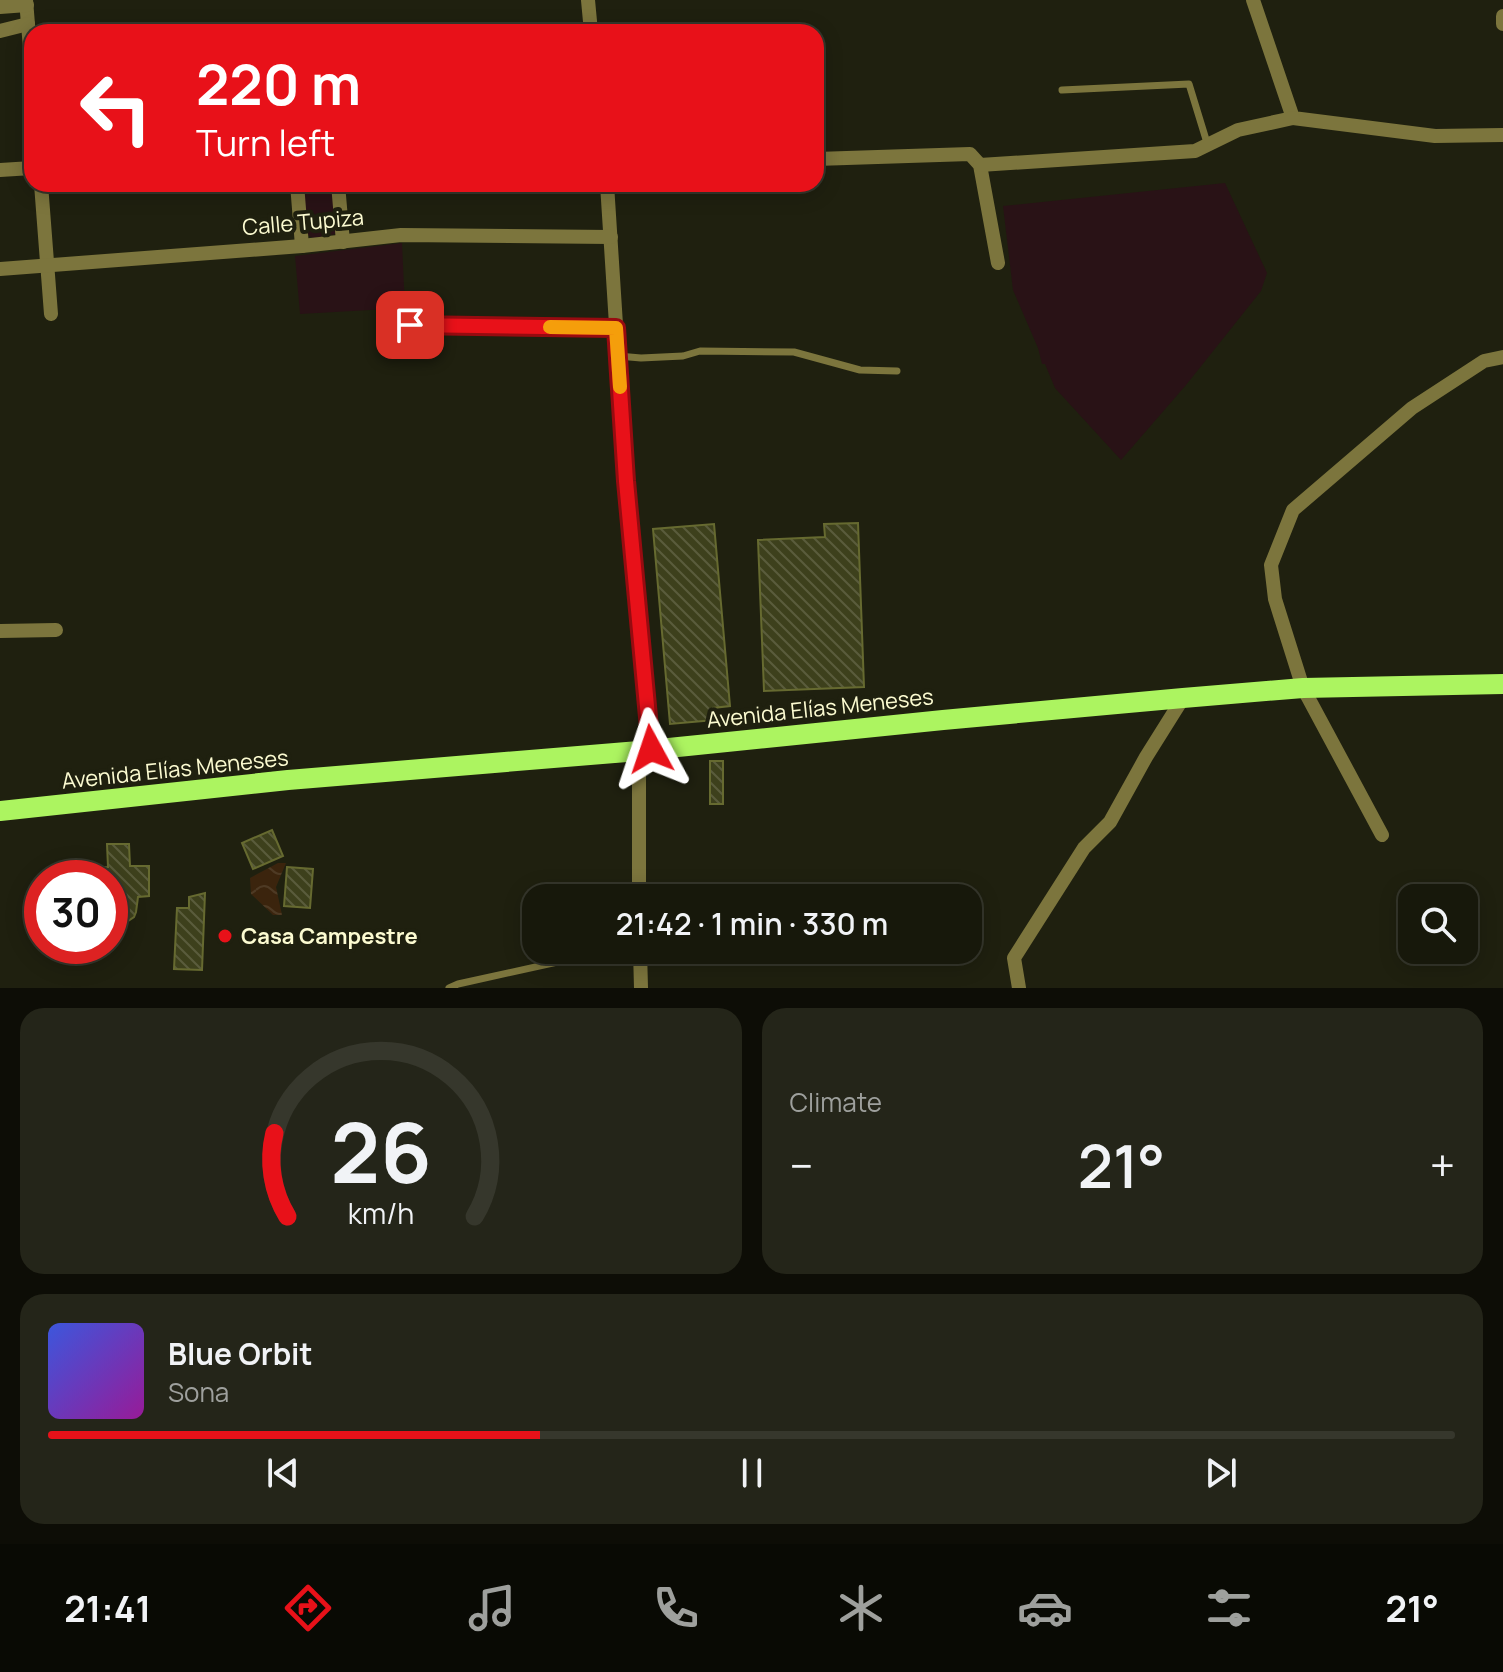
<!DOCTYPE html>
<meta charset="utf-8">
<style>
body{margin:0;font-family:Manrope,sans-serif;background:#242519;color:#f1f3f6;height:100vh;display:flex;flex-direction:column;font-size:30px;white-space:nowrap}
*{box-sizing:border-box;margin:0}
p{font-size:26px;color:#9ea09d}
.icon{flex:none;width:44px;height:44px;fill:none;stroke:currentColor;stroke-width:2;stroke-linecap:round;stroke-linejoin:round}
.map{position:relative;height:988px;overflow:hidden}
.panel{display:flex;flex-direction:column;gap:20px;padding:20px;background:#0d0d06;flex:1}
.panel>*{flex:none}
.top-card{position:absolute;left:24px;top:24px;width:800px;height:168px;border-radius:24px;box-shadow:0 4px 20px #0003,0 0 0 2px #36372c;background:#e81119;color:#fff;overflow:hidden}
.buttons{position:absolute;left:1398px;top:884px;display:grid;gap:16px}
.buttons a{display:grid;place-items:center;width:80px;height:80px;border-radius:16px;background:#17180b;box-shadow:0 4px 20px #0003,0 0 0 2px #36372c;font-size:40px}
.speed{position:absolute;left:24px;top:860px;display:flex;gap:16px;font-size:40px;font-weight:700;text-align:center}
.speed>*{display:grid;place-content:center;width:104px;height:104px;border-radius:50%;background:#17180b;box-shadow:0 4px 20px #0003,0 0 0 2px #36372c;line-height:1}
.speed .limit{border:12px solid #d22;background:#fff;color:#111}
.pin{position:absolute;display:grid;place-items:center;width:68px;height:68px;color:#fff;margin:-34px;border-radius:16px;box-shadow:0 4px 12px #0006}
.me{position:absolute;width:88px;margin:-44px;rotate:355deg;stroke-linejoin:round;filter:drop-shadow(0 0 6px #0008)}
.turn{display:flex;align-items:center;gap:28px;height:168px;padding:0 40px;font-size:36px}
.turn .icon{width:104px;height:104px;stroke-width:2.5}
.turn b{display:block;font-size:56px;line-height:68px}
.big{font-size:60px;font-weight:600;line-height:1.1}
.panel .widget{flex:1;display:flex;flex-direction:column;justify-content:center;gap:12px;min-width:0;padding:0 28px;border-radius:24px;background:#242519}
.panel .dial{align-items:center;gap:0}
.dial svg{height:208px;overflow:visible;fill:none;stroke:#36372c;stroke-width:7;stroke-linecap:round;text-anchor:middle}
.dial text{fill:#f1f3f6;stroke:none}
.song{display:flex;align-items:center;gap:24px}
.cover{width:96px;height:96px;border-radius:12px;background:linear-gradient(135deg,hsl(230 70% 55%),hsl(300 70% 35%))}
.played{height:8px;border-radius:4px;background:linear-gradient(90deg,#e81119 35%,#36372c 35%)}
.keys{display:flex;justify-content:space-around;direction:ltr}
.heat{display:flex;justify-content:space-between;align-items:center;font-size:44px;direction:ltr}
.panel .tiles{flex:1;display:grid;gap:20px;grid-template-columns:1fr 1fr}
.widget:last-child{grid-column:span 2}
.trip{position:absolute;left:522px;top:884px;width:460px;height:80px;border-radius:24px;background:#17180b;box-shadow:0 4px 20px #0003,0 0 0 2px #36372c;font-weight:600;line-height:80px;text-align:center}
.menu{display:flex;height:128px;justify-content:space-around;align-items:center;background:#090a04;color:#9ea09d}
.menu .icon{width:56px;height:56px}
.menu .active{color:#e81119}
.menu b{font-size:36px;color:#f1f3f6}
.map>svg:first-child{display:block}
.park{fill:#291216}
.water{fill:url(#water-waves)}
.building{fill:url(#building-back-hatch);stroke:#666a30;stroke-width:2}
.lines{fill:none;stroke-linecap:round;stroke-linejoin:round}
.lane{stroke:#7c753d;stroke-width:7}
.street{stroke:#7c753d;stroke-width:14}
.primary{stroke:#acf460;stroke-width:20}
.route-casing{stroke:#970b10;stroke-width:20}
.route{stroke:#e81119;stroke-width:14}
.slow{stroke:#f59e0b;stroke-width:14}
.poi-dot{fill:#e81119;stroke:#1f200f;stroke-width:3}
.labels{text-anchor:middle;stroke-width:8;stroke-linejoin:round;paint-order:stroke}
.street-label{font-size:22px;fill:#fcfbd1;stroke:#1f200f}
.poi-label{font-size:22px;font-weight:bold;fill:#fcfbd1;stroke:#1f200f;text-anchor:start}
</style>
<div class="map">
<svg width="1503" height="988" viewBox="0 0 1503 988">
<defs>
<pattern id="water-waves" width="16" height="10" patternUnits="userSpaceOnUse" patternTransform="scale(2)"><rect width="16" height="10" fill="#3b240d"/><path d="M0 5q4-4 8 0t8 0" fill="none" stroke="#4e3a24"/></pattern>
<pattern id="building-back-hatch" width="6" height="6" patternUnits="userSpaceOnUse" patternTransform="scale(2)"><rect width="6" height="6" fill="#3d401c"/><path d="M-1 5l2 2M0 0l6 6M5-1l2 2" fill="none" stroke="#5a5c3c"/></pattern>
</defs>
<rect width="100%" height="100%" fill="#1f200f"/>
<g class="park">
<polygon points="1225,183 1267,273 1261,291 1186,385 1121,460 1055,388 1045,364 1042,364 1038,348 1013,290 1003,206"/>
<polygon points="302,184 333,184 336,234 313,238 306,234"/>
<polygon points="402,243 405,308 300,314 295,256"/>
</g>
<polygon class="water" points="278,863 286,863 276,887 282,915 273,915 251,894 250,878"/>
<g class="building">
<polygon points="858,523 864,687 764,691 758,540 825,537 824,524"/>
<polygon points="714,524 730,706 713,708 714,720 670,724 653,529"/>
<rect x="710" y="761" width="13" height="43"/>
<polygon points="272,830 283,856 253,869 242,843"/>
<polygon points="107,844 129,844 130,866 149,866 149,896 138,897 136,912 134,917 125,923 120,924 110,921 110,878 90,878 89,868 108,867"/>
<polygon points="287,867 313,869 310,908 284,906"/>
<polygon points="205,893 202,970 174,969 177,908 189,908 189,897"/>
</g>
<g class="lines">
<g class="lane">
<polyline points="1062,90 1189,84 1208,146"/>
<polyline points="618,356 641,358 683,356 700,351 794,352 860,370 897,371"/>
<polyline points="449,988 458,984 612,950"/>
</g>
<g class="street">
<polyline points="26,0 32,73"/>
<polyline points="588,0 591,32"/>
<polyline points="1253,0 1293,118 1435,136 1503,135"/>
<polyline points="0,7 27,5"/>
<polyline points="1503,16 1503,24"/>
<polyline points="0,31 28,24"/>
<polyline points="302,32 333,30 333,32"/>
<polyline points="816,159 970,154 980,165 998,263"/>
<polyline points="980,165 1195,151 1238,130 1293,118"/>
<polyline points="0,170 32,168"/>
<polyline points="41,184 51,314"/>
<polyline points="297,184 302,246"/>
<polyline points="338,184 343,242"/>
<polyline points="607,184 626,481 651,749"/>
<polyline points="0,269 302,246 401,235 611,237"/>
<polyline points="410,325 616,328"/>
<polyline points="0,631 56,630"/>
<polyline points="639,751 639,898"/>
<polyline points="1382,835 1303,688 1275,599 1271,565 1293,510 1412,408 1484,361 1503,357"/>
<polyline points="640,950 641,988"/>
<polyline points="1019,988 1014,958 1084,848 1110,822 1146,757 1183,698"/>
</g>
<polyline class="primary" points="0,811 288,780 639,751 943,720 1183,698 1303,688 1503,684"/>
</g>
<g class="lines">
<g class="route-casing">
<polyline id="route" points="410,325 616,328 626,481 651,749"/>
</g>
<use href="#route" class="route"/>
<polyline class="slow" points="550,327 616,328 620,387"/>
</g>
<circle class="poi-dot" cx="225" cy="936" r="8"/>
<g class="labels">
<g class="street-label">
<text transform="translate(303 222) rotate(-5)" y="8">Calle Tupiza</text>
<text transform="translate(820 708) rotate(-6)" y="8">Avenida Elías Meneses</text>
<text transform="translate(175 769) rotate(-6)" y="8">Avenida Elías Meneses</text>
</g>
<g class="poi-label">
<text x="241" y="944">Casa Campestre</text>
</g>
</g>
</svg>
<div class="buttons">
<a><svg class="icon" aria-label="search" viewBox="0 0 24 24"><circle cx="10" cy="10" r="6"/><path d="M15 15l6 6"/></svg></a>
</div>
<div class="speed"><div class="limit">30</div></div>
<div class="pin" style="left:410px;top:325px;background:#d93025"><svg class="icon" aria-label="arrive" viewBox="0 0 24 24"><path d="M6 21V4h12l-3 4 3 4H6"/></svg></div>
<svg class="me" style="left:651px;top:749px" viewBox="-20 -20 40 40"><path d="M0-17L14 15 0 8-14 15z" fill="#e81119" stroke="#fff" stroke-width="4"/></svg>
<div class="trip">21:42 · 1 min · 330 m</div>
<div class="top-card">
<div class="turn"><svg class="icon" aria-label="left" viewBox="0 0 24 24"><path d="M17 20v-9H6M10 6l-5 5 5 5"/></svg><div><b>220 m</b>Turn left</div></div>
</div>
</div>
<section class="panel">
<div class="tiles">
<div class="widget dial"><svg viewBox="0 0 100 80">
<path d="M14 69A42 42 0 1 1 86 69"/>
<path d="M14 69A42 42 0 0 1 9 37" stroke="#e81119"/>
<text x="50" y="56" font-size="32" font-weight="700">26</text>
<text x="50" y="72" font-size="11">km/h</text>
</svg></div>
<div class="widget"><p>Climate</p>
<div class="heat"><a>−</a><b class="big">21°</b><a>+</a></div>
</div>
<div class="widget">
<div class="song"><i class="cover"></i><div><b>Blue Orbit</b><p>Sona</p></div></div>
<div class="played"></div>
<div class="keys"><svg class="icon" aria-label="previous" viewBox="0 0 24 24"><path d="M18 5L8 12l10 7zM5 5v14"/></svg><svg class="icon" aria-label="pause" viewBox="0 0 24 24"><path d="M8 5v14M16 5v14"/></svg><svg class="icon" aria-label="next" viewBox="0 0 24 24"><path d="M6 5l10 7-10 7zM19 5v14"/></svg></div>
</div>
</div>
</section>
<nav class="menu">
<b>21:41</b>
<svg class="icon active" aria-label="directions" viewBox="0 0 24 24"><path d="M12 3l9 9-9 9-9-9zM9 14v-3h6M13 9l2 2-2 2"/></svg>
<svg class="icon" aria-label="music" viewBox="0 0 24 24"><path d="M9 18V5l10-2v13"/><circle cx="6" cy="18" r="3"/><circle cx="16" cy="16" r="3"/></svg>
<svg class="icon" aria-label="phone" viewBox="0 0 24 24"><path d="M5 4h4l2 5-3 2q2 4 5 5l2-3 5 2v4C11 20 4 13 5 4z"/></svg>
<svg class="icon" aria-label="climate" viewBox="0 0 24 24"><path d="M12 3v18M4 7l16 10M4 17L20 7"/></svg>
<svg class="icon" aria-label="car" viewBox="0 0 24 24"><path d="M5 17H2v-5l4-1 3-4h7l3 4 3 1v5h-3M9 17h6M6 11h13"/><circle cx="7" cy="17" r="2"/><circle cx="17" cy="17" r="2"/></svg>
<svg class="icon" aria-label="filters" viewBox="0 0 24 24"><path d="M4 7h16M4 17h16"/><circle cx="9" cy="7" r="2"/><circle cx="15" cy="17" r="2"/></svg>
<b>21°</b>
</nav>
